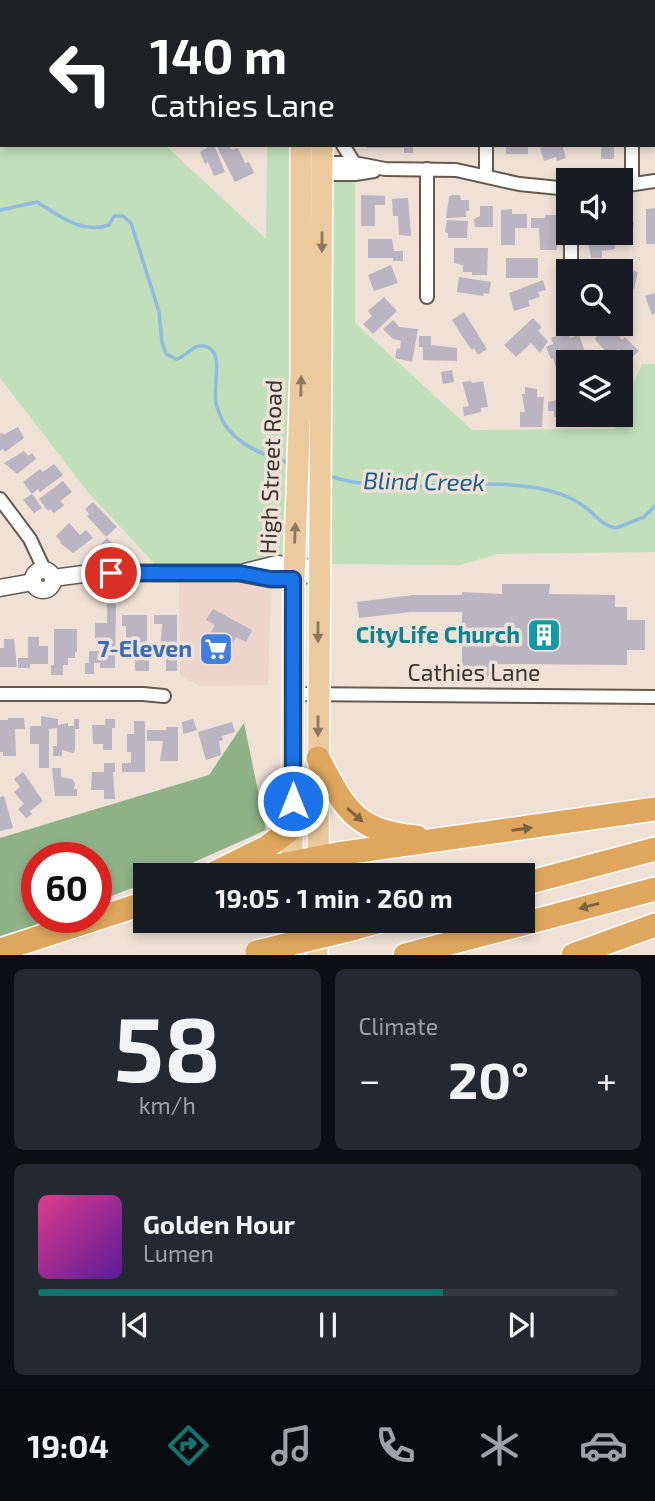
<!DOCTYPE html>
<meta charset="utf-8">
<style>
body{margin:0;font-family:"Exo 2",sans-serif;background:#242831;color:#f1f3f6;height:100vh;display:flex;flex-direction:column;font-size:26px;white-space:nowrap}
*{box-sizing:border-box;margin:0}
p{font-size:23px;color:#9ea1a6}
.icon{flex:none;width:38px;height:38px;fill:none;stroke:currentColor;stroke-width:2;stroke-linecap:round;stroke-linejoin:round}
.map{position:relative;height:955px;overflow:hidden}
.sheet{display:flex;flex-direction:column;gap:14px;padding:14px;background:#0d0f14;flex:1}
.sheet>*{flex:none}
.hud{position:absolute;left:0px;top:0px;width:656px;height:147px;box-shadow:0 4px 10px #0003;background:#202124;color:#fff;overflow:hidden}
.controls{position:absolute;left:556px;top:168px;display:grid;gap:14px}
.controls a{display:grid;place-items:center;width:77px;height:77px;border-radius:0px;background:#171b24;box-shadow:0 4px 10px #0003;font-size:35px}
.speed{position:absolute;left:21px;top:842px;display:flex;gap:14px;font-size:35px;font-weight:700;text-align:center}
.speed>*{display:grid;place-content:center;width:91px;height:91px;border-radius:50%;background:#171b24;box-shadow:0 4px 10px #0003;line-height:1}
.speed .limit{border:10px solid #d22;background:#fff;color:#111}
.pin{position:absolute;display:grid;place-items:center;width:60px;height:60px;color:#fff;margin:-30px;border:4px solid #fff;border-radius:50%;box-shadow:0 2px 7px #0007}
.me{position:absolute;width:77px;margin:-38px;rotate:0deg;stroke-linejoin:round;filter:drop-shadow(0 0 5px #0008)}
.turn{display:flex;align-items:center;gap:24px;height:147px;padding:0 35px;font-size:32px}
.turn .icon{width:91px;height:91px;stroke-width:2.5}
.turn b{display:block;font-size:49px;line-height:60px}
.big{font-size:52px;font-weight:700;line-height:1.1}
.sheet .card{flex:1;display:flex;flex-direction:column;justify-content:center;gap:10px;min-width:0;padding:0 24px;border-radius:10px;background:#242831}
.sheet .dial{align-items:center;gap:0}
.dial b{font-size:91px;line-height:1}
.song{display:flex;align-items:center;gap:21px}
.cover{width:84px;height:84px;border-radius:10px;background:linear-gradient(135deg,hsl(330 70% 55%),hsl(270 70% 35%))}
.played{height:7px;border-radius:4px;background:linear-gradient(90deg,#0f766e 70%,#363941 70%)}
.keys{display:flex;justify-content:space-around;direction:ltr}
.heat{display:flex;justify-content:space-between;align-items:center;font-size:38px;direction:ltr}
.sheet .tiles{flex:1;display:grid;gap:14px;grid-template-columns:1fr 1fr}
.card:last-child{grid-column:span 2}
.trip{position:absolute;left:133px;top:863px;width:402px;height:70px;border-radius:0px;background:#171b24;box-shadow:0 4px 10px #0003;font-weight:700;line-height:70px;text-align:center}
.tabs{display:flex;height:112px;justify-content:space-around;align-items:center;background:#090b0e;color:#9ea1a6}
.tabs .icon{width:49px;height:49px}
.tabs .on{color:#0f766e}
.tabs b{font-size:32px;color:#f1f3f6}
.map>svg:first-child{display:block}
.commercial{fill:#edd4cc}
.green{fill:#c0dfba}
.forest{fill:#8eb188}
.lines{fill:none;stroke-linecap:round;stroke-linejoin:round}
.stream{stroke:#91bce1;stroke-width:3.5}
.building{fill:#bbb4c2}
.minor-casing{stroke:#655a50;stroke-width:16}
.tertiary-casing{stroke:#655a50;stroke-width:19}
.primary-casing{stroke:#fff;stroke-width:24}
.motorway-casing{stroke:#fff;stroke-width:26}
.minor{stroke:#fff;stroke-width:12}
.tertiary{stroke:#fff;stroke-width:16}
.primary{stroke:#ecca9e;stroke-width:21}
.motorway{stroke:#dfa75d;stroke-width:23}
.motorway-bridge-casing{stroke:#fff;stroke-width:26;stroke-linecap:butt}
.motorway-bridge{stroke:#dfa75d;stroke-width:23}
.oneway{fill:#8a7862}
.oneway2{fill:#7b6242}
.route-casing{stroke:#114b97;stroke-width:18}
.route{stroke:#1a73e8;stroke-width:12}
.labels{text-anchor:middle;stroke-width:7;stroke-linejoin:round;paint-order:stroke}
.street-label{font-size:23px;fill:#393430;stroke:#efe1d6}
.culture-label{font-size:23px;font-weight:bold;fill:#0d838f;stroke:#efe1d6;text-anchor:end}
.shop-label{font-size:23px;font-weight:bold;fill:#366cbe;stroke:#efe1d6;text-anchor:end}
.water-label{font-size:24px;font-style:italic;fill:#1b5c8c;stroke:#efe1d6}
</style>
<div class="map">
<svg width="655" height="955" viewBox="0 0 655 955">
<rect width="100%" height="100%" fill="#efe1d6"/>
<polygon class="commercial" points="179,573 271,579 268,685 199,686 180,675"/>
<g class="green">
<polygon points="0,0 13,2 2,2 2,145 165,145 266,239 267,145 301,145 294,564 163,573 88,492 0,378"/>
<polygon points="322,174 355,174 355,323 472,430 615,429 642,364 655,364 655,552 498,554 460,565 318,564"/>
</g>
<polygon class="forest" points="244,723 266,830 165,875 145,875 145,883 96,902 96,858 37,858 37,917 57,917 0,939 0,838 209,775"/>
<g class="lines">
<g class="stream">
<path d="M0 210 37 202C61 217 81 234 109 225L114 216H123L131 223 159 312 162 342 166 354 176 359C187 357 192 344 204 346 226 350 212 387 216 403 225 442 258 453 292 464"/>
<path d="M329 476C393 497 464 477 531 487 551 490 569 495 585 507 596 515 602 526 616 528L644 517 655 506"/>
</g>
</g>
<g class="building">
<polygon points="211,145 214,145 225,172 214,176 208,162 205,164 200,152"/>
<polygon points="216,145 229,145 232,150 238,148 245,163 249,162 254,173 235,182"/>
<polygon points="367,145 413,145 413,153 404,153 404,148 367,148"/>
<rect x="506" y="145" width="22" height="9"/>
<polygon points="549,145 562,145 566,158 557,161 556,157 544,161 540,148"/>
<rect x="601" y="145" width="13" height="14"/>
<polygon points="361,195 385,196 385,205 375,205 375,226 361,226"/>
<polygon points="452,195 460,195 461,200 469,200 469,211 466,211 466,217 446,218 449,197"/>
<polygon points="408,198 411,236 399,235 398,216 393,216 392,199"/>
<polygon points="480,206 493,206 493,227 475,227 474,219 480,216"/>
<polygon points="655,208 655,244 646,244 646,209"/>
<polygon points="512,209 512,214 527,214 527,228 515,228 515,245 501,245 501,210"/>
<polygon points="545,215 556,215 557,250 540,250 539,228 531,228 531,218 545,218"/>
<polygon points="622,215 631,215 631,222 634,222 631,244 619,244"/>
<polygon points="447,220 468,221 467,238 448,238 448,233 445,232"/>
<polygon points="592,233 613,233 613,236 615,236 615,249 602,251 602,258 591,258 588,242 590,242"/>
<polygon points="368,239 392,239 394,251 403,251 403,261 393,261 393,258 368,258"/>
<polygon points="454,248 488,248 487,275 472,275 472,272 463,272 463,265 454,263"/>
<rect x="506" y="258" width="32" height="20"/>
<polygon points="607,264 638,272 634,289 621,286 621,271 592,271 593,267 606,269"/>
<polygon points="391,265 398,283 374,291 368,275"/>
<polygon points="459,277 491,282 489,294 484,293 483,296 457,292"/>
<polygon points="543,280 546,290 538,292 540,297 528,301 530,306 514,311 509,293"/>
<polygon points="655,293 655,313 652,315 645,296"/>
<polygon points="384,297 397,311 373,334 363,324 372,316 368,311"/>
<polygon points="621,306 630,316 621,324"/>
<polygon points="464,312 487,349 478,355 474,348 472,350 468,345 452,320"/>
<polygon points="533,318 542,327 538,331 548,341 540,353 531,343 516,357 504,345"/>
<polygon points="393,320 399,327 418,329 412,362 395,358 397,348 400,349 401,341 393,339 383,329"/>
<polygon points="592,324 614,324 618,328 615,332 622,340 625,337 639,351 629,360 618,349 610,356 597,342 595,338 597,336 592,331 594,329 590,325"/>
<polygon points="568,332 570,338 579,335 588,360 569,362 569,380 561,383 553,358 551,359 546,347 553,344 551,338"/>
<polygon points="419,336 431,336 431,345 457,348 457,361 423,360 423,347 419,347"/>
<polygon points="452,370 454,382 443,384 441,372"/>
<polygon points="471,381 472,383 483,381 488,407 481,408 481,412 464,416 463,407 469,406 462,382"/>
<polygon points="525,387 537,389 537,397 544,397 542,427 520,427 520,412 525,412 522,394 525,394"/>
<polygon points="561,393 569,393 569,415 578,415 578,421 565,421 565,417 554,417 554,411 548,411 548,402 561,399"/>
<polygon points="592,415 610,415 611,418 594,427"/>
<polygon points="18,427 24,438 5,452 3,449 0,451 0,433 5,434"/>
<polygon points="24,451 28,456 32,453 36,459 17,474 4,463"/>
<polygon points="54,464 63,475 40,492 38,489 32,494 23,482 40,469 43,472"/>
<polygon points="63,481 72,492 60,501 64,505 54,513 50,509 48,511 39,499"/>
<polygon points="32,494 42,508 34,513 23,500"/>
<polygon points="93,502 117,527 106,537 87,516 89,514 85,509"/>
<polygon points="69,523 80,535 86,530 93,538 73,553 60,543 61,542 56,536"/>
<polygon points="107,538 114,545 107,552 100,545"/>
<polygon points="502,584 550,584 549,594 615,595 615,607 627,607 627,620 645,620 645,650 627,650 627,665 492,664 492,676 462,676 462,612 411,612 359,618 357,602 413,595 462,595 462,592 502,594"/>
<polygon points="107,604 116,604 115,668 100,668 100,663 94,663 94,674 85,674 85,663 89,663 89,651 101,651 101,639 95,639 95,623 107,623"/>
<polygon points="213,609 252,630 246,642 236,637 222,663 201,652 215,625 206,620"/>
<polygon points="122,615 147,615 147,656 149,656 149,671 135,671 135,660 126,660 126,626 122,626"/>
<polygon points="154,615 177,615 177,671 166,671 166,652 160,652 162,624 154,624"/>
<polygon points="54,629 77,629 77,652 75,652 75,658 68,658 68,665 63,665 63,675 51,675 51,665 54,665"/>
<polygon points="28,637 39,637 39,646 48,646 48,664 30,664 30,668 18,668 18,658 28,658"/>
<polygon points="4,639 14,639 17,667 0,667 0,648 4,648"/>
<polygon points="41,716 58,719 58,725 68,723 68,726 74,726 74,719 79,719 79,729 75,729 75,751 73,753 62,750 62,756 53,756 53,746 57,746 57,728 49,729 49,768 39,768 39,744 30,744 30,726 41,726"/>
<polygon points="8,718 24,718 25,729 15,729 16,756 3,756 3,752 0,752 0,720 8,720"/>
<polygon points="105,719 115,719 115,728 112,728 112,750 103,750 103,744 93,744 92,725 105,725"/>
<polygon points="193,719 197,730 183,734 182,722"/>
<polygon points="134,721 145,721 145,772 122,772 122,763 131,763 131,752 127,752 127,734 134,734"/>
<polygon points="232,722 235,732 222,736 223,740 219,741 221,755 206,760 198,732"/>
<polygon points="166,727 178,727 178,761 160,761 163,741 147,741 147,730 166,730"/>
<polygon points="104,763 115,763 115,772 113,772 115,799 104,799 104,790 91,790 92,772 104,772"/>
<polygon points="52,768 61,768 61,777 72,779 75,783 74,789 77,789 77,796 55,796"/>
<polygon points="23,772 43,801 30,811 32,814 26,818 18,809 24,804 14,792 20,787 14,779"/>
<polygon points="4,796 13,828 0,831 0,797"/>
</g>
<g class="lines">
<g class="minor-casing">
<g id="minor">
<polyline points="124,0 129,2"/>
<polyline points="341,0 341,2"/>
<polyline points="487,0 487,2"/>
<polyline points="631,0 631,2"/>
<polyline points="343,145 354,163"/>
<polyline points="632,145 632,184"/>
<polyline points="316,163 354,163 385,169 456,170 519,184 569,189"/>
<polyline points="427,169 427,297"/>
<polyline points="315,174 355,174 374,171"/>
<polyline points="486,176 486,145"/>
<polyline points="621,186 655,181"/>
<polyline points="571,271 571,233"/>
<polyline points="0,499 30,539 44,569"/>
<polyline points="0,694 143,694 164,696"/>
<polyline points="293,694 655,697"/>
</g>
</g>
<g class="tertiary-casing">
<g id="tertiary">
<circle cx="43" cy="580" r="10"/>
<polyline points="245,572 277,564 305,567"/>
<polyline points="53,578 91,573 239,573 271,579 294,579 318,570"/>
<polyline points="0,588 33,582"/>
</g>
</g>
<g class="primary-casing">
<g id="primary">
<polyline points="300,2 300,0"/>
<polyline points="322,2 322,0"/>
<polyline points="292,875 294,579 301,373 301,145"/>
<polyline points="318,875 322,145"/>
<polyline points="290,920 290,955"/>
<polyline points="317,955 318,920"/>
</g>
</g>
<g class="motorway-casing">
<g id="motorway">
<path d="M318 758C345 809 354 831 417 837"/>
<polyline points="210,875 267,847 292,828"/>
<polyline points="230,875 337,854 655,809"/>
<polyline points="523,884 655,849"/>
<polyline points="352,929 384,920"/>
<polyline points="0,950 145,903"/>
<polyline points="405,955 655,889"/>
<polyline points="573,955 655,925"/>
</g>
</g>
<use href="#minor" class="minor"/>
<use href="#tertiary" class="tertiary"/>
<use href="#primary" class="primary"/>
<use href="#motorway" class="motorway"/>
<g class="motorway-bridge-casing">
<polyline id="motorway-bridge" points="257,952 352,929"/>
</g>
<use href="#motorway-bridge" class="motorway-bridge"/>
</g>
<defs><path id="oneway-solid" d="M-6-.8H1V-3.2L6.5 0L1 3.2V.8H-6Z" transform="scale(1.75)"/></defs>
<g class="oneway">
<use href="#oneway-solid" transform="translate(322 242) rotate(90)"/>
<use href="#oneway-solid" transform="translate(301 386) rotate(-89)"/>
<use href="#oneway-solid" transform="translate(295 533) rotate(-88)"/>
<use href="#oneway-solid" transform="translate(318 632) rotate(90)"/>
<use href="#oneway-solid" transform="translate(318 726) rotate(90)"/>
</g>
<g class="oneway2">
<use href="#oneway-solid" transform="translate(355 815) rotate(41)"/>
<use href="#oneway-solid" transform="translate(522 829) rotate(-8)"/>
<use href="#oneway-solid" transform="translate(589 906) rotate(165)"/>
</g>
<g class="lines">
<g class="route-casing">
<polyline id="route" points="111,573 239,573 271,579 293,579 293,801"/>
</g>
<use href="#route" class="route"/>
</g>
<defs>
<g id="building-square" transform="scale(1.75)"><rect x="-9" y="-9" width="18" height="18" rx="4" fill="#0f9aa8" stroke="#efe1d6"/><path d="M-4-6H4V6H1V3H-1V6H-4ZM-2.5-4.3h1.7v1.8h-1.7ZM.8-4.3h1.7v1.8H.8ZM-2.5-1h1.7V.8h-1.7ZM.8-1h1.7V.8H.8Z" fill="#fff"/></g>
<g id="supermarket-square" transform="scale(1.75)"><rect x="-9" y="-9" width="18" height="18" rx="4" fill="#3f7fe0" stroke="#efe1d6"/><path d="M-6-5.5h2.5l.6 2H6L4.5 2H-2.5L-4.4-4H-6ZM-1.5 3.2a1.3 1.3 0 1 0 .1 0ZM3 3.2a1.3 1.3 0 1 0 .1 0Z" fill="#fff"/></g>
</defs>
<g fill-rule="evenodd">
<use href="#building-square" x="544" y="635"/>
<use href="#supermarket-square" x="216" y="649"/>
</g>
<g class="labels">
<g class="street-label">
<text transform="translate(271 467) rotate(-88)" y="8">High Street Road</text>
<text x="474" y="681">Cathies Lane</text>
</g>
<g class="culture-label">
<text x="520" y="643">CityLife Church</text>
</g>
<g class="shop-label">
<text x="192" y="657">7-Eleven</text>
</g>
<g class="water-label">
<text transform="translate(424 482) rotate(1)" y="8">Blind Creek</text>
</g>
</g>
</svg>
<div class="controls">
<a><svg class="icon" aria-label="sound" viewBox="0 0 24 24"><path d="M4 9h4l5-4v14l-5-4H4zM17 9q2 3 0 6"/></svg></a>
<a><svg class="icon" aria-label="search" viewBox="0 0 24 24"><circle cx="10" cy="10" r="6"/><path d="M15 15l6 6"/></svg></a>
<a><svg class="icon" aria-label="layers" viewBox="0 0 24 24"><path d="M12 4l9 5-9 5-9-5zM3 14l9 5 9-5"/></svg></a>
</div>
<div class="speed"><div class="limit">60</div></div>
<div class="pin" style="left:111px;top:573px;background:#d93025"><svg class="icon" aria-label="arrive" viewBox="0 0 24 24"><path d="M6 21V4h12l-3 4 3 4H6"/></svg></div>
<svg class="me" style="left:293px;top:801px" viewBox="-20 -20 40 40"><circle r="17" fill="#1a73e8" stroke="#fff" stroke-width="3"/><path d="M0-11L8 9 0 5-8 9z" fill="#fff"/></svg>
<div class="trip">19:05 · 1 min · 260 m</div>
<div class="hud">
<div class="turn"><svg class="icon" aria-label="left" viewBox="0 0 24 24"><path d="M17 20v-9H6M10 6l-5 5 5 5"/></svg><div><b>140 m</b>Cathies Lane</div></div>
</div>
</div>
<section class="sheet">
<div class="tiles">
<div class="card dial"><b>58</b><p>km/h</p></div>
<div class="card"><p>Climate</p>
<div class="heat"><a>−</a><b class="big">20°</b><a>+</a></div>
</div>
<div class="card">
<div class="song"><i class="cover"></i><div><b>Golden Hour</b><p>Lumen</p></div></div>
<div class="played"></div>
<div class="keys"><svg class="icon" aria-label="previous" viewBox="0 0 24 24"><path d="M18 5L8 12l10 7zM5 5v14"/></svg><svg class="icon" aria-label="pause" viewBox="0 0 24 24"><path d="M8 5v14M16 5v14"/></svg><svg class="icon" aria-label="next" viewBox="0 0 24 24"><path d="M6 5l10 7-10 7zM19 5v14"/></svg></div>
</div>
</div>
</section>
<nav class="tabs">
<b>19:04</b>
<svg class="icon on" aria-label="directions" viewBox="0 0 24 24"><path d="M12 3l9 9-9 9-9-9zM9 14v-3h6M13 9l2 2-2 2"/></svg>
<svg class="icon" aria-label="music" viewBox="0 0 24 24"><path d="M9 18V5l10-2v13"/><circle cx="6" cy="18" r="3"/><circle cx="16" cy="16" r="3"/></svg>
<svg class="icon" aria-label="phone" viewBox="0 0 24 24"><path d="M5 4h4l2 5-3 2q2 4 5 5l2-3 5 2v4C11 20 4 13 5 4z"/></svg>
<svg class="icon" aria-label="climate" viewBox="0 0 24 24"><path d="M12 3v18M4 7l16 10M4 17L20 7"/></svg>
<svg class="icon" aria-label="car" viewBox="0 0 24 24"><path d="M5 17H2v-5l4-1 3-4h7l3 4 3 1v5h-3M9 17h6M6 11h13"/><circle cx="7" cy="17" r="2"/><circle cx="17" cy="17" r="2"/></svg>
</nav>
